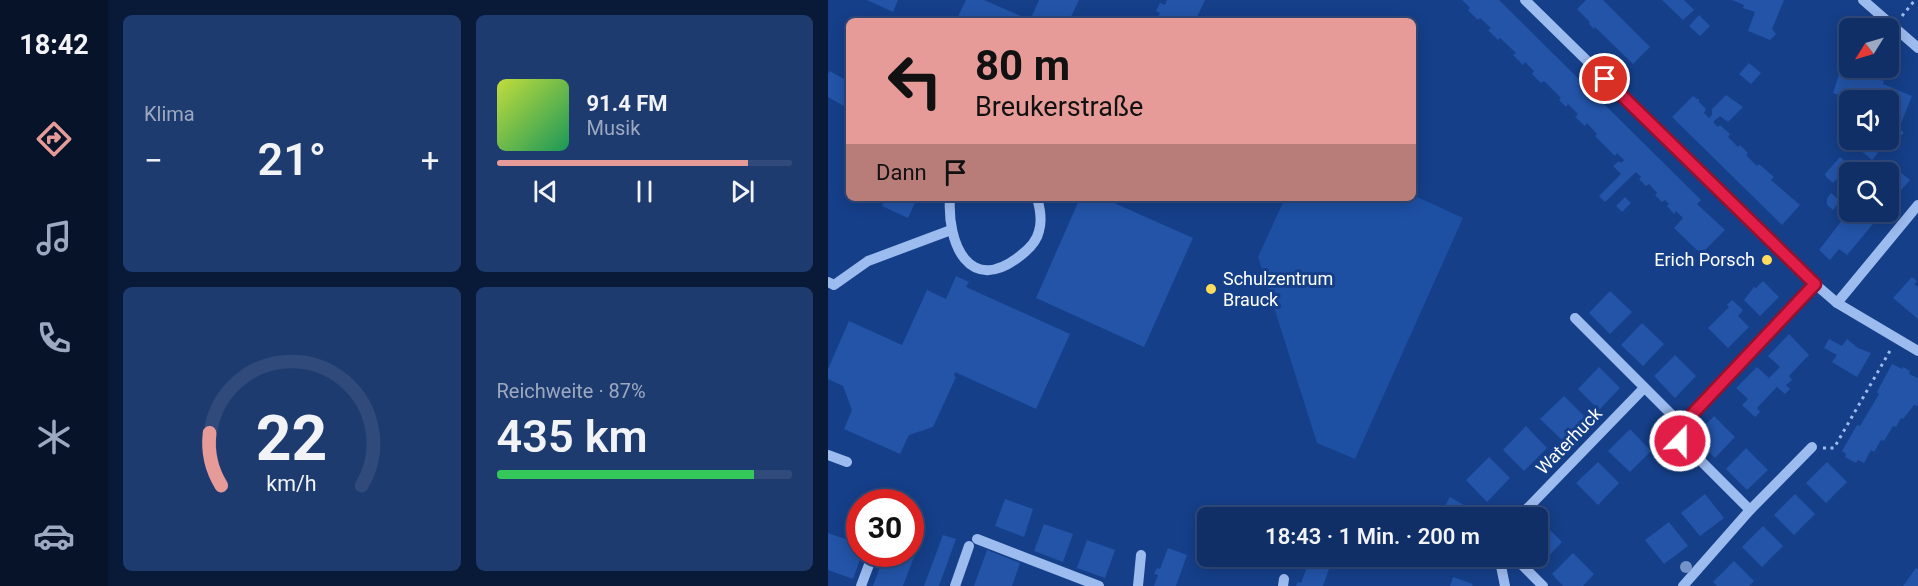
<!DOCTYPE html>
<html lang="de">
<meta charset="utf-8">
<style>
body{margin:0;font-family:Roboto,sans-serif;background:#1e3b70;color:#f1f3f6;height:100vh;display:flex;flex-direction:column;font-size:22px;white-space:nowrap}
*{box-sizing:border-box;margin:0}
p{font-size:20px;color:#9ca9c0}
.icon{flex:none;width:33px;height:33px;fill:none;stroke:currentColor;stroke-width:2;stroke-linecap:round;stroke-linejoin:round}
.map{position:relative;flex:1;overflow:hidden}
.sheet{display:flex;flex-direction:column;gap:15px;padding:15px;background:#091a39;width:720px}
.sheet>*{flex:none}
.banner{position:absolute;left:18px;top:18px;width:570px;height:183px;border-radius:9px;box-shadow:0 3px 15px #0003,0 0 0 2px #304a7b;background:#e69b98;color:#111;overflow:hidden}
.needle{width:39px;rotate:233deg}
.controls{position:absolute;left:1011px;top:18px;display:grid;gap:12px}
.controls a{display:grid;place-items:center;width:60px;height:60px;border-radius:9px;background:#102f67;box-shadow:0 3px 15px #0003,0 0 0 2px #304a7b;font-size:30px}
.speed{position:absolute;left:18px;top:489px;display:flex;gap:12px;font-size:30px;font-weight:700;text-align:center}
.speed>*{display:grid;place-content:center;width:78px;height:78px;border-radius:50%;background:#102f67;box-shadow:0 3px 15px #0003,0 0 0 2px #304a7b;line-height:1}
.speed .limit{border:9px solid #d22;background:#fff;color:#111}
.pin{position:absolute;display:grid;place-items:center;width:51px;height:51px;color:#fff;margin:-26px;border:3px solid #fff;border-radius:50%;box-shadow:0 2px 6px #0007}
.me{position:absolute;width:66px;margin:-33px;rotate:22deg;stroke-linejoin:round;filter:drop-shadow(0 0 4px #0008)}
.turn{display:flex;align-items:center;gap:21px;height:126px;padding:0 30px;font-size:27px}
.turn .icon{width:78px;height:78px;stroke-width:2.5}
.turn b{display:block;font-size:42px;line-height:51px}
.then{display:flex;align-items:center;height:57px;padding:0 30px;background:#0003;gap:12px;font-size:22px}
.big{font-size:45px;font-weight:600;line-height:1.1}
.sheet .widget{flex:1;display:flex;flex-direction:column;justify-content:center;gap:9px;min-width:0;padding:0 21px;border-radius:9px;background:#1e3b70}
.sheet .dial{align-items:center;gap:0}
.dial svg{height:156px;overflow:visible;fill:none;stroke:#304a7b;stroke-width:7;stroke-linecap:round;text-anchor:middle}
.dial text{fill:#f1f3f6;stroke:none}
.song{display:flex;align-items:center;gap:18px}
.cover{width:72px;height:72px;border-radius:9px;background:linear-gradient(135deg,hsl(70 70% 55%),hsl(150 70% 35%))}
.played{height:6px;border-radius:3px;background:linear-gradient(90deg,#e69b98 85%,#304a7b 85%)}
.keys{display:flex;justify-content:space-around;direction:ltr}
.heat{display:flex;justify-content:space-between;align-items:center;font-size:33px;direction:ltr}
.charge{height:9px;border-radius:4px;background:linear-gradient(90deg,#34c759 87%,#304a7b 0)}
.sheet .tiles{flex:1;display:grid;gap:15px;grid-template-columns:repeat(2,1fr)}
.trip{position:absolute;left:369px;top:507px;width:351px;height:60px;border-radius:9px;background:#102f67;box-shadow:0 3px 15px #0003,0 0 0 2px #304a7b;font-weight:600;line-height:60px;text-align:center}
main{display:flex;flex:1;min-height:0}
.dock{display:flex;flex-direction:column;width:108px;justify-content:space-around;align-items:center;background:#061329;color:#9ca9c0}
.dock .icon{width:42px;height:42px}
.dock .current{color:#e69b98}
.dock b{font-size:27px;color:#f1f3f6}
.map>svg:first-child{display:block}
.green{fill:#1d4fa3}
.building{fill:#2354a8}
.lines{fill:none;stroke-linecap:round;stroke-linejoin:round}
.path{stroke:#9cbbef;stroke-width:3;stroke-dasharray:3 4.5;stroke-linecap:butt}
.minor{stroke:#9cbbef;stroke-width:10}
.tree{fill:#7493c8}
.route-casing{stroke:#92132f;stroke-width:15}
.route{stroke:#e11d48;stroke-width:10}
.poi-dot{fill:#ffdc5a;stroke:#153f89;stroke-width:2}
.labels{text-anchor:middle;stroke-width:6;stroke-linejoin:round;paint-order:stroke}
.poi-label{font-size:18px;fill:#fff;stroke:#153f89;text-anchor:end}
.street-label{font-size:18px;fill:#fff;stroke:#153f89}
</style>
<main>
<nav class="dock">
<b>18:42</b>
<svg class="icon current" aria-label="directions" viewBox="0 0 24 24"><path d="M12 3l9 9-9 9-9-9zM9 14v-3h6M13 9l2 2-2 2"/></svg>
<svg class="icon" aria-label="music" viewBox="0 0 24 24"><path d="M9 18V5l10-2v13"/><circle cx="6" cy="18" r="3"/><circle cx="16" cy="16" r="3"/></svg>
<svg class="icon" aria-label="phone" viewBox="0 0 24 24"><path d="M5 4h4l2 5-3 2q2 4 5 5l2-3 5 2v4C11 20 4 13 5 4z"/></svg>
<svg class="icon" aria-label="climate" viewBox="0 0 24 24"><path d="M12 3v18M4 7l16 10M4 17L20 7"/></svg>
<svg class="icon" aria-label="car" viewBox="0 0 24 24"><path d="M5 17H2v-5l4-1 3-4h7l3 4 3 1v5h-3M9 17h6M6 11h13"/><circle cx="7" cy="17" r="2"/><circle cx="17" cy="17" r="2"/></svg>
</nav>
<section class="sheet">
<div class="tiles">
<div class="widget"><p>Klima</p>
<div class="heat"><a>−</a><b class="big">21°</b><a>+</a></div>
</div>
<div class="widget">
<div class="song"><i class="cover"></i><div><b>91.4 FM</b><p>Musik</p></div></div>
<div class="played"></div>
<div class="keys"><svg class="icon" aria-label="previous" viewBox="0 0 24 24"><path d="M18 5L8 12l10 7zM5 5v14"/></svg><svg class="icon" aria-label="pause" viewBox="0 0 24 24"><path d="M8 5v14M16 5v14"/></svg><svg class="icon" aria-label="next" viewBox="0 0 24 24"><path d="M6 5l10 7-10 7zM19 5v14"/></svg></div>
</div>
<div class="widget dial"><svg viewBox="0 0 100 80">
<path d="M14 69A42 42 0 1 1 86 69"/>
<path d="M14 69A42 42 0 0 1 8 42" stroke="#e69b98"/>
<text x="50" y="56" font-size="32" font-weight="700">22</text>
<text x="50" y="72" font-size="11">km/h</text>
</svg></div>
<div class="widget"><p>Reichweite · 87%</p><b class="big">435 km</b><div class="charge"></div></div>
</div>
</section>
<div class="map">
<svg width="1090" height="586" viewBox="0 0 1090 586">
<rect width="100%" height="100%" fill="#153f89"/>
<polygon class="green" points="585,195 635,218 527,459 489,443 430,257 457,198 585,198"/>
<g class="building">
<polygon points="39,0 70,0 65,12"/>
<polygon points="138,0 156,0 202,20 211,0 251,0 241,21 128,21"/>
<polygon points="339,0 377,0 368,19 372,21 328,21 332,13 328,11 332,3 337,5"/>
<polygon points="634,0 671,0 873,200 869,204 897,230 873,254 846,228 855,218 848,211 846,214 839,206 841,204 837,200 834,202 827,195 829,193 821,184 818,186 811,179 813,177 808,172 777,202 771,196 793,174 785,166 791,161 793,163 796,160 789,153 787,156 767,136 769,134 759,123 757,126 747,117 750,114 740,104 738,107 731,100 733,98 716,81 713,83 704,74 706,71 697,62 695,65 685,55 688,53 672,38 670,40 660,30 663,28 652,18 650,20 640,10 642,8"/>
<polygon points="758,0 775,0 822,47 805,64 767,27 766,29 761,24 762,22 749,9"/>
<polygon points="834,0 856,0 866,10 855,20"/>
<polygon points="904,0 956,0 944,29 948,34 942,40 920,31 927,12 915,8 916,5"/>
<polygon points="871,15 882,26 872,36 861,26"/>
<polygon points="921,63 933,73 923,84 911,74"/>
<polygon points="1013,68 1038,79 1040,75 1056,81 1055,84 1084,96 1071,128 1076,133 1069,138 1060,135 1060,100 1038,100 1031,98 1030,100 1025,100 1005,93"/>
<polygon points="2,71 21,82 21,109 0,97 0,74"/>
<polygon points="898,95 915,107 900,122 892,116 885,122 890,127 892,125 902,134 900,137 910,147 912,145 920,153 918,155 929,166 931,164 946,177 943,180 972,205 954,225 844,117 865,96 869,99 871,99 871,102 878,109 876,113 881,118 884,115 884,109"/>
<polygon points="1027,140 1034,140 1050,153 1044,160 1024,143"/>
<polygon points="1012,157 1022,165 1005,183 998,177 997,174"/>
<polygon points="1062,164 1082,180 1060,205 1060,172 1049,172 1055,166 1057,169"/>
<polygon points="1003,193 1012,201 1005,210 999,205 999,199"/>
<polygon points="797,197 803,203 794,212 788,206"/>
<polygon points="57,198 89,198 80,218 54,206"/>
<polygon points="252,198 275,198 365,238 316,347 208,298"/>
<polygon points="1019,208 1022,212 1055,212 1019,255 1011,249 1002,260 991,250 1015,219 1012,216"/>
<polygon points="128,276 141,282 138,287 242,334 208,409 127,372 126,376 128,377 105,427 81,435 72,454 16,429 24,410 15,386 0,379 0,369 21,321 74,345 99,290 118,299"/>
<polygon points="1084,277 1089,281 1086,284 1090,287 1090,319 1065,298"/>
<polygon points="935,281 951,297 932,316 916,300 926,287 928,288"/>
<polygon points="782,291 804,312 782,334 761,313"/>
<polygon points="904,300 915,310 910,316 921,327 900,348 880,328 901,307 899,305"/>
<polygon points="814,323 836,344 815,366 793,345"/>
<polygon points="961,334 981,355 961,376 964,380 958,385 962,389 957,394 949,387 929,408 932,412 927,417 914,405 920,399 908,388 929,367 941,378 952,367 940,356"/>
<polygon points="1001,339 1014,346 1019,339 1030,348 1043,353 1029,377 1004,362 1009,355 996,348"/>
<polygon points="847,355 868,376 847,398 826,376"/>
<polygon points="1064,364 1074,369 1075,367 1082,371 1081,374 1090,378 1090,405 1089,406 1086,405 1075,419 1073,418 1068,427 1065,426 1056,441 1053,440 1046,452 1043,450 1036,463 1030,460 1028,463 1017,457 1018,454 1014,451 1029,425 1032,426 1051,394 1049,392"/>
<polygon points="771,367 792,388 771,410 750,389"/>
<polygon points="736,396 757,417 734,440 712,419"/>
<polygon points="886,416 907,437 887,458 866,437"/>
<polygon points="698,426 719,448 696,471 675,450"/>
<polygon points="802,429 823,451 802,472 780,451"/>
<polygon points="918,448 940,470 919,490 898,469"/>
<polygon points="661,457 682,478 659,502 638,480"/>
<polygon points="770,462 791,483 770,505 748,483"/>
<polygon points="999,462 1019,482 998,503 978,483"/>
<polygon points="877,494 896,518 872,536 853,513"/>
<polygon points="967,494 987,514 966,535 946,515"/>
<polygon points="622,497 648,512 645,518 610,518"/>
<polygon points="177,499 205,509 196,537 167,526"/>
<polygon points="713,521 734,542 713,564 706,556 710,556 710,524"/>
<polygon points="82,522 97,528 75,586 45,586 57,554 82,554"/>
<polygon points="841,522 860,546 836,564 817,540"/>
<polygon points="216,524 245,534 235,562 206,551"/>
<polygon points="935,526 955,546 934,567 914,547"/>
<polygon points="0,533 32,544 32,554 34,554 25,579 0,570"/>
<polygon points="115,535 128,539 111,586 96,586"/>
<polygon points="259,540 287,550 277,578 249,568"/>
<polygon points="340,548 359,555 348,586 326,586 330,575 326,574 329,568 332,569"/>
<polygon points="159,550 192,563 184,586 146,586"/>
<polygon points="745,553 766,574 755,586 735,586 724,574"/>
<polygon points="906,561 926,581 921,586 889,586 885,582"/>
<polygon points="481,562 501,569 495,586 468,586 470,582 473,583"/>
<polygon points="1088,568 1090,569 1090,586 1075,586"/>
<polygon points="625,577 645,584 644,586 622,586"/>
</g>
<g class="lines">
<g class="path">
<polyline points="1074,16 1087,0"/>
<polyline points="995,448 1006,448 1063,349"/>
</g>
<g class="minor">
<polyline points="697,0 987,284 1009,303 1090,351"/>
<polyline points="1035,0 1090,48"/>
<path d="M122 198C119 243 141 296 192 256 200 250 209 241 211 231 214 221 212 208 209 198"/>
<polyline points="0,282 6,285 40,261 123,230"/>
<polyline points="1009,303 1090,205"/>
<polyline points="747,318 854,425"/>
<polyline points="0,455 19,462"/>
<polyline points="922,510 984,447"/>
<polyline points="690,518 816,388"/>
<polyline points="149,539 271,586"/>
<polyline points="671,556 677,586"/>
<polyline points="685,556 715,586"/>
<polyline points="33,586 45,554"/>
<polyline points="127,586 141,546"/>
<polyline points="310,586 313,555"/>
<polyline points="455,586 456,579"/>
<polyline points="855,586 922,510 853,441 854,425 987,284"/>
</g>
</g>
<circle class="tree" cx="858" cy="567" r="6"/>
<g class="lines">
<g class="route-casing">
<polyline id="route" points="777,79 987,284 854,425 852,441"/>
</g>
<use href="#route" class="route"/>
</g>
<g class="poi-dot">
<circle cx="939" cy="260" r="6"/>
<circle cx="383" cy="289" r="6"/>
</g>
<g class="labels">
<g class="poi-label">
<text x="927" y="266">Erich Porsch</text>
<text x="395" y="285" text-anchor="start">Schulzentrum<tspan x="395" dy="21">Brauck</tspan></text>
</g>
<g class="street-label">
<text transform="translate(741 441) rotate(-46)" y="6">Waterhuck</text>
</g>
</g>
</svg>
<div class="controls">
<a><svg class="needle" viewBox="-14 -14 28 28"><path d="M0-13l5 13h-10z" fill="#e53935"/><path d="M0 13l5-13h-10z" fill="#9ca9c0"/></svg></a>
<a><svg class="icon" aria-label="sound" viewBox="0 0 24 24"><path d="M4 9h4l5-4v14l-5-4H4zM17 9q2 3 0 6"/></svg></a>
<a><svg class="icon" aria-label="search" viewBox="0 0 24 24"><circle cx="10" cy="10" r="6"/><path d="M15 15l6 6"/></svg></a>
</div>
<div class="speed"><div class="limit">30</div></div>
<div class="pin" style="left:777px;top:79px;background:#d93025"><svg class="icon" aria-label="arrive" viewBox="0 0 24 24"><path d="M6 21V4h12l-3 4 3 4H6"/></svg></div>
<svg class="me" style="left:852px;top:441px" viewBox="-20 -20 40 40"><circle r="17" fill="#e11d48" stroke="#fff" stroke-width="3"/><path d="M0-11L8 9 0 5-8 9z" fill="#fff"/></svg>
<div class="trip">18:43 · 1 Min. · 200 m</div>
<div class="banner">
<div class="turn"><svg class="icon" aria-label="left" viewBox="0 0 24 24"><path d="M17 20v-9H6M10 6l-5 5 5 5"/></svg><div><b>80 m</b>Breukerstraße</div></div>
<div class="then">Dann<svg class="icon" aria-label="arrive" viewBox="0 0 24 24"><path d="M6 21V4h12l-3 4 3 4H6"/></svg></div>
</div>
</div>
</main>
